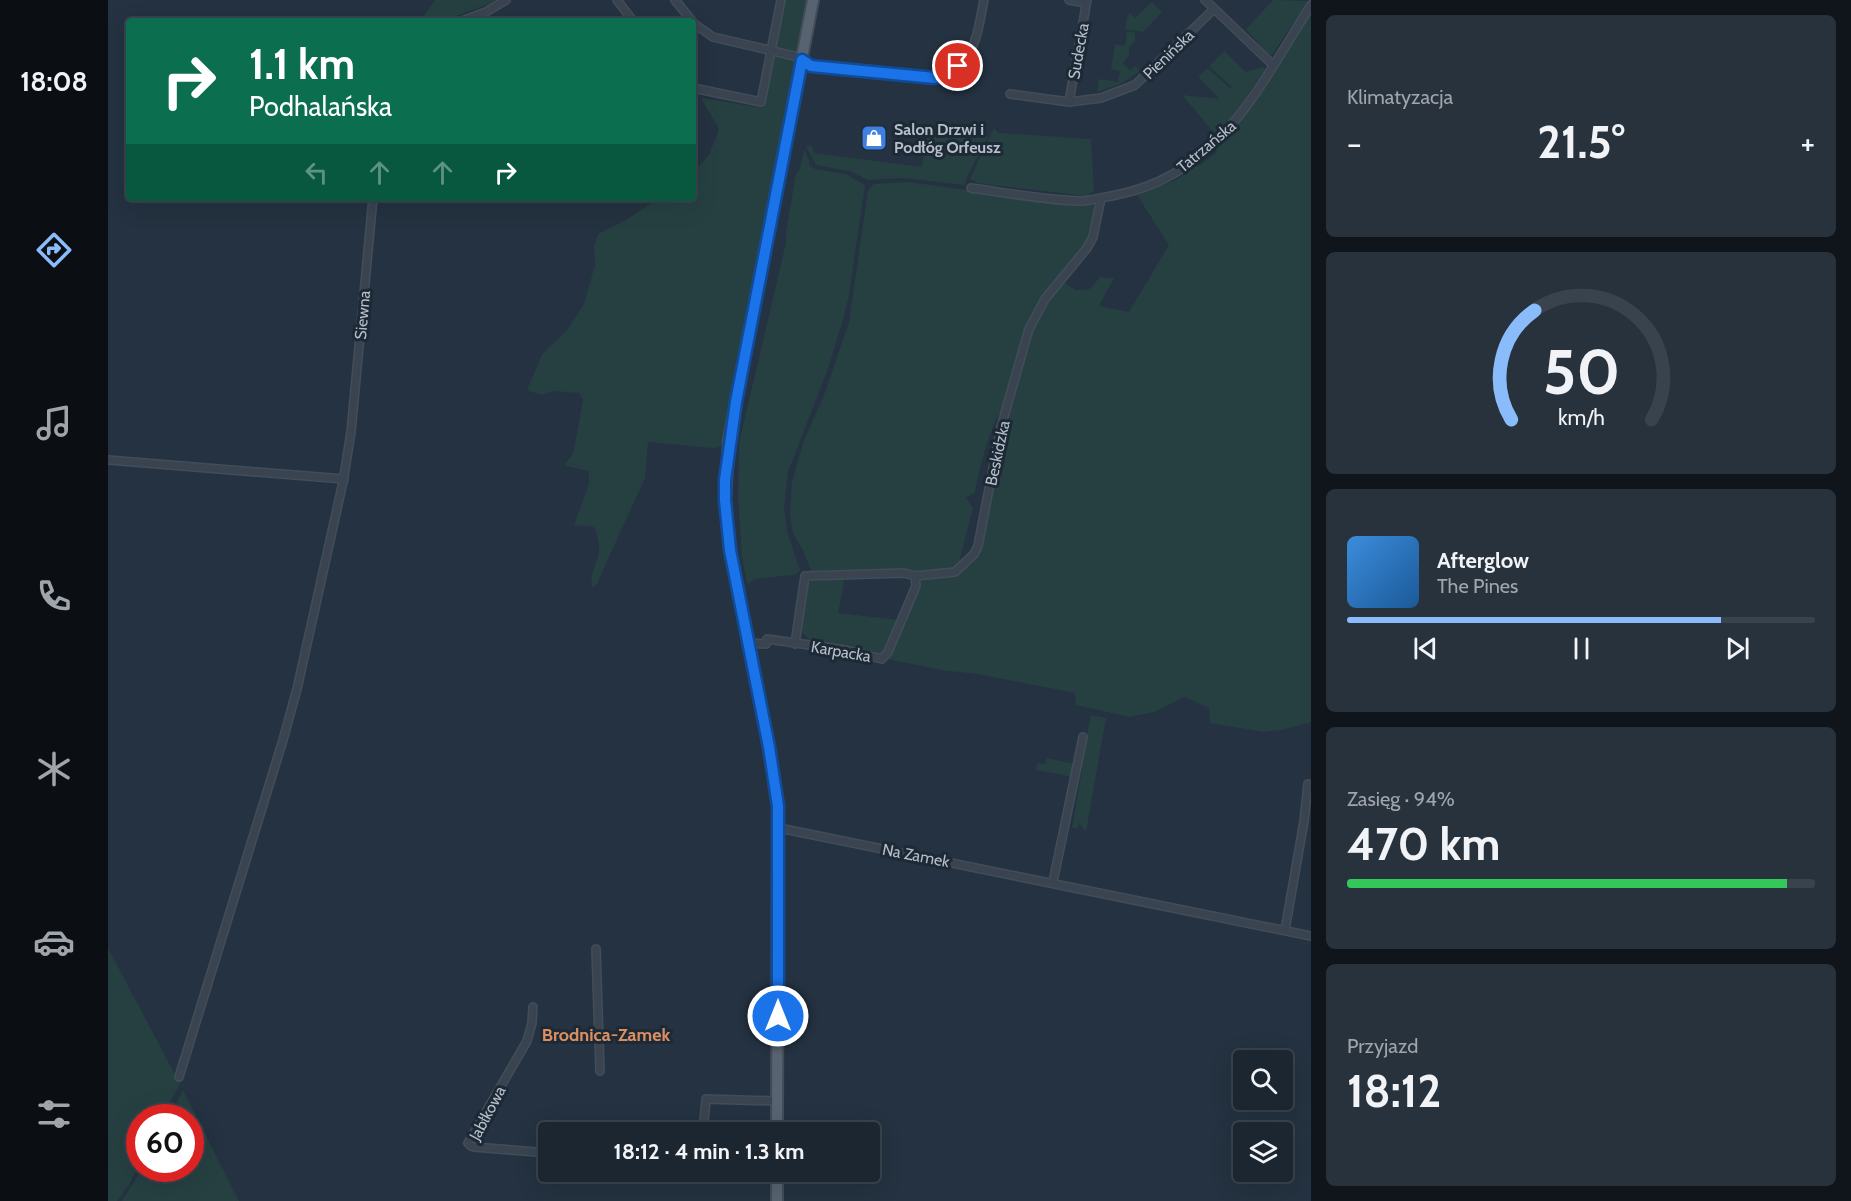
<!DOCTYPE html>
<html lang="pl">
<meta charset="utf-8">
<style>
body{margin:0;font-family:Cabin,sans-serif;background:#28323d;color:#f1f3f6;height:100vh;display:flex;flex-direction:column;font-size:22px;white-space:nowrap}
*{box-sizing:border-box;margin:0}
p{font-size:20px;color:#a0a5ab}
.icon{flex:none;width:33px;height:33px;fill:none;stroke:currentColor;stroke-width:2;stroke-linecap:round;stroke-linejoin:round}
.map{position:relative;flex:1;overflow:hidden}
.side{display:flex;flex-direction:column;gap:15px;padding:15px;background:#0f151b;width:540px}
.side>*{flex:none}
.hud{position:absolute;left:18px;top:18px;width:570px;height:183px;border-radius:6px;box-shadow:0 6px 24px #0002,0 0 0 2px #39434d;background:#0b6e4f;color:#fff;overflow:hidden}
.fabs{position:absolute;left:1125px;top:1050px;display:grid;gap:12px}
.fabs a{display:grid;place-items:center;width:60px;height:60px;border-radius:6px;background:#1b2631;box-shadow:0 6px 24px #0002,0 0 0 2px #39434d;font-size:30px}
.speed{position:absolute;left:18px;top:1104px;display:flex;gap:12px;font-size:30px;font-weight:700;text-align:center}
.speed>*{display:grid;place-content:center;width:78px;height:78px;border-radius:50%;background:#1b2631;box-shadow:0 6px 24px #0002,0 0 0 2px #39434d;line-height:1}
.speed .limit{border:9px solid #d22;background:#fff;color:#111}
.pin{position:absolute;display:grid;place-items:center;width:51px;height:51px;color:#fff;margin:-26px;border:3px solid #fff;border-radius:50%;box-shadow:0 2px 6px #0007}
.me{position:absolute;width:66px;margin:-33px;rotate:0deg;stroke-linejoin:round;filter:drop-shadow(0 0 4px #0008)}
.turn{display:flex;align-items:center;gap:21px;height:126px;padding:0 24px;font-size:27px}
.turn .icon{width:78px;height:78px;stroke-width:2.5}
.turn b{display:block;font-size:42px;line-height:51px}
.lanes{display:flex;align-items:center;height:57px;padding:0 24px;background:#0003;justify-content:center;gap:30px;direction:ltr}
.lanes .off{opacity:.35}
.big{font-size:45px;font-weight:700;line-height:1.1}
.side .card{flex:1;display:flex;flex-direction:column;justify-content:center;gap:9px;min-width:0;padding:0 21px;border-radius:9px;background:#28323d}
.side .dial{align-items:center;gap:0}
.dial svg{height:156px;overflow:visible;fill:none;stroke:#39434d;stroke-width:7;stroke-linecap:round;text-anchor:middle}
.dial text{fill:#f1f3f6;stroke:none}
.song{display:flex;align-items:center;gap:18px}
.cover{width:72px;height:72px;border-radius:9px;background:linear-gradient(135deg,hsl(210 70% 55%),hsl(210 70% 35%))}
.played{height:6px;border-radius:3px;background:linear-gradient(90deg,#8abcfb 80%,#39434d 80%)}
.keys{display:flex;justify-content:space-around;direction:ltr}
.heat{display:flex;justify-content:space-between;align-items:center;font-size:33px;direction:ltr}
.charge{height:9px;border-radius:4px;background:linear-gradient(90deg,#34c759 94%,#39434d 0)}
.trip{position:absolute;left:430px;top:1122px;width:342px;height:60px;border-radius:6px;background:#1b2631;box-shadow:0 6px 24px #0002,0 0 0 2px #39434d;font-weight:700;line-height:60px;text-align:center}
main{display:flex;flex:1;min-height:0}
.tab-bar{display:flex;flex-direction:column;width:108px;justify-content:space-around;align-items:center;background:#0b0f14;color:#a0a5ab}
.tab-bar .icon{width:42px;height:42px}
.tab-bar .on{color:#8abcfb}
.tab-bar b{font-size:27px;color:#f1f3f6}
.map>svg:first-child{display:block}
.green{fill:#264042}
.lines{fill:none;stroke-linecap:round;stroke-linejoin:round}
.minor-casing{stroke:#424d59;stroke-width:10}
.primary-casing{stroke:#424d59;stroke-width:14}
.minor{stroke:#394450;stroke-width:7}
.primary{stroke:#576370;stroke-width:10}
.route-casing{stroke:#114b97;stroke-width:15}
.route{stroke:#1a73e8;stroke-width:10}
.labels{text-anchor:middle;stroke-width:6;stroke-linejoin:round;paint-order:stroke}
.street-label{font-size:16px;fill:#b5bfcb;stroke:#1d2935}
.poi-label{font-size:16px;font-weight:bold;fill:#b5bfcb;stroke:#1d2935;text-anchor:start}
.neighbourhood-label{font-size:18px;font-weight:bold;fill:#d98f62;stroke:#1d2935}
</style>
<main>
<nav class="tab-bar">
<b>18:08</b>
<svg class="icon on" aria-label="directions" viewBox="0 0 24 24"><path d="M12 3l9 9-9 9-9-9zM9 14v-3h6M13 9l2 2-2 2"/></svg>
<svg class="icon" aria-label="music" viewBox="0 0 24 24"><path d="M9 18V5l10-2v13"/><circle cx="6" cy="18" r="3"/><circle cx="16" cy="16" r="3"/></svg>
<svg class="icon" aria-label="phone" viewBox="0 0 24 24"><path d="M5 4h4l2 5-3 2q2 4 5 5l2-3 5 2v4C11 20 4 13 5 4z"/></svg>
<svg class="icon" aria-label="climate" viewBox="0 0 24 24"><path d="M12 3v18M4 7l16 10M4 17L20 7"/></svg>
<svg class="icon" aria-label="car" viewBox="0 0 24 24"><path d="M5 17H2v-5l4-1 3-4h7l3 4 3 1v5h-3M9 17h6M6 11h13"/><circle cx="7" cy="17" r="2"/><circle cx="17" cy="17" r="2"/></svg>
<svg class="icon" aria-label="filters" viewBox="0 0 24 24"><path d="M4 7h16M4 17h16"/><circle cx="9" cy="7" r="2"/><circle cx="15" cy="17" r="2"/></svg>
</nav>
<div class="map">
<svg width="1203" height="1201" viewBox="0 0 1203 1201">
<rect width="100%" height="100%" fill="#243241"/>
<g class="green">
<polygon points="327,0 387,0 382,4 333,21 312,21"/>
<path d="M677 0H700L663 184 614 446 605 448 540 442 537 478 495 570 489 584 484 588C481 576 489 563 491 551 492 542 489 535 486 527L466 525 481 484V471L458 466 457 464 465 454 475 400 471 393 446 391 433 395 419 390 434 354 460 329 476 304 487 265 486 246 490 234 518 220 551 198H585V172L601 155 611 129 593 98 655 108Z"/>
<polygon points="1165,0 1200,1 1164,55 1160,54 1138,29"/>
<polygon points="1044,2 1054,12 1035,32 1017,29 1019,17 1022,13 1027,18"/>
<path d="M1203 12V722L1174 730 1156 732 1102 723 1101 708 1077 697 1046 712 1022 717 968 705 967 693 869 674 833 670 779 659 810 584 809 573 791 570 703 571 695 550 685 534 682 515 684 482 696 440 715 398 741 322 760 190 766 184 800 182 925 199 973 203 984 202C1000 242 953 267 937 295 928 309 920 325 915 340 908 360 906 382 898 402 895 409 890 415 887 422 878 444 871 469 867 492L858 498 865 508 848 574 864 562 871 547 880 509 887 461 922 330 944 292 955 282 968 290 982 289 992 277 1006 278 991 306 1021 312 1061 245 1029 195 1068 180 1090 165 1091 166 1109 152 1107 148 1132 120Z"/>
<polygon points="1019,31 1027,33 1027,41 1021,46 1021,56 1015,63 1022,71 1027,66 1032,71 1012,84 989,92 991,79 1010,82 1012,71 1003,69 1007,44 1017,46"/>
<polygon points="1116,51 1138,72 1156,67 1157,70 1119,125 1108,135 1074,95 1112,99 1090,77 1099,68 1123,89 1124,87 1101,66"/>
<polygon points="820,127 880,136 859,177 857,185 795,178 760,180 741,171 708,165 699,148 699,145 704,146 706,153 814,167"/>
<polygon points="886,128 891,133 983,139 986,191 978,196 869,183 862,179"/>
<polygon points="696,150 701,160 701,165 707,169 738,174 757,185 741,295 736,316 720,369 680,472 676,508 679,531 692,570 690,573 685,575 647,579 639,585 634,556 630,499 631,443 678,243 678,231 688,174 692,169"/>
<polygon points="734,577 736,583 730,613 791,620 775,656 707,645 693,631 697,589 703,579"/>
<polygon points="983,715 998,718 978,832 971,823 970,829 964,828 974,769 973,763"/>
<polygon points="939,758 967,764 965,777 928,770 929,763 937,764"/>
<polygon points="0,948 72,1084 54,1117 32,1118 31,1164 22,1183 9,1201 0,1201"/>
<polygon points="75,1090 131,1201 14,1201 34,1169 82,1168 82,1118 61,1117"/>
</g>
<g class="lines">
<g class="minor-casing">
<g id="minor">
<polyline points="509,0 525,21"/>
<polyline points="567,0 584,21"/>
<polyline points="961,0 978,3"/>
<polyline points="1097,0 1165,65"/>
<polyline points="354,21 378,12 398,0"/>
<path d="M585 23 605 37 686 56 703 66 827 78C867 67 869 35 876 0"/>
<polyline points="585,88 653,102 673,0"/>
<polyline points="902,94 961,102 993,98 1027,85 1106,9"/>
<polyline points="961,102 979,0"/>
<path d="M863 188C899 193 936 200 972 201 984 201 996 197 1008 195 1112 175 1152 85 1203 5"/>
<polyline points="0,460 236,479"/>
<polyline points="641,643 658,644 659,639 737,650 774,659 780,652 808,586 807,576"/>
<polyline points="687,644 697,576 796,573 807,576 847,572 866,554 870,546 893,427 921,329 937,299 979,248 985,237 993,198"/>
<polyline points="671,828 1203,936"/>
<polyline points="945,882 975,737"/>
<polyline points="1177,930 1196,821 1200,784"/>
<polyline points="488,949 492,1071"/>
<polyline points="425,1007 424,1023 419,1041 360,1143 363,1146 366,1147 441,1153"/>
<polyline points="71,1077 175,740 189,689 235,482 243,432 265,198"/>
<polyline points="595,1132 598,1099 669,1101"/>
</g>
</g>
<g class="primary-casing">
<g id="primary">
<polyline points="669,1132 670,806 661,747 622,550 617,500 621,439 705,0"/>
<polyline points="669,1201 669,1172"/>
</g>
</g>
<use href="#minor" class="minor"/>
<use href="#primary" class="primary"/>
</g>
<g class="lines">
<g class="route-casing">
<polyline id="route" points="670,1016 670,806 661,747 622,550 617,500 617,480 628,402 694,60 703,66 827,78 838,75 850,66"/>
</g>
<use href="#route" class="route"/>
</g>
<defs>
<g id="shop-square" transform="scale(1.35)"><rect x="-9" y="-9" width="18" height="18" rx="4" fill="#3f7fe0" stroke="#1d2935"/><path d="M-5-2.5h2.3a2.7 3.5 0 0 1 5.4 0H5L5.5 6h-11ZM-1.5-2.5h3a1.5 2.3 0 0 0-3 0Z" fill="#fff"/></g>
</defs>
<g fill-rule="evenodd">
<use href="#shop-square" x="766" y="138"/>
</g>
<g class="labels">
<g class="street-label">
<text transform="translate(970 51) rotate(-80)" y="6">Sudecka</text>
<text transform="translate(1060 54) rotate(-44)" y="6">Pienińska</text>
<text transform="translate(1098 146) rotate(-40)" y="6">Tatrzańska</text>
<text transform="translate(254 315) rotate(-85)" y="6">Siewna</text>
<text transform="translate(889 453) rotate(-78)" y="6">Beskidzka</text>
<text transform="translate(733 651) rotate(10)" y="6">Karpacka</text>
<text transform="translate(808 855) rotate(11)" y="6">Na Zamek</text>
<text transform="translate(379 1113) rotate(-62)" y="6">Jabłkowa</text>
</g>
<g class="poi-label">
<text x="786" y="135">Salon Drzwi i<tspan x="786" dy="18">Podłóg Orfeusz</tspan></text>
</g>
<g class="neighbourhood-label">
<text x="498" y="1041">Brodnica-Zamek</text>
</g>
</g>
</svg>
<div class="fabs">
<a><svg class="icon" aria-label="search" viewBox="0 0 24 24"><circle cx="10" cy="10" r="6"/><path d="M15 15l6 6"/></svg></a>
<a><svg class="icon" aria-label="layers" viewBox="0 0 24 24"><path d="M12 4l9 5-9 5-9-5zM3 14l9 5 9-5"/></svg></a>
</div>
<div class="speed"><div class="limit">60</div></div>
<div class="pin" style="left:850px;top:66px;background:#d93025"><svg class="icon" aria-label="arrive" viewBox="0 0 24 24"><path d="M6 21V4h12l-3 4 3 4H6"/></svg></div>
<svg class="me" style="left:670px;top:1016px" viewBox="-20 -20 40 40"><circle r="17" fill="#1a73e8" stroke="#fff" stroke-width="3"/><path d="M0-11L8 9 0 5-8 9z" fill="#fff"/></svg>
<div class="trip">18:12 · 4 min · 1.3 km</div>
<div class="hud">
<div class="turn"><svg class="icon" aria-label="right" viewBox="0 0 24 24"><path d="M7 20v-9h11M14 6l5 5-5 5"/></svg><div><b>1.1 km</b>Podhalańska</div></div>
<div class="lanes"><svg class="icon off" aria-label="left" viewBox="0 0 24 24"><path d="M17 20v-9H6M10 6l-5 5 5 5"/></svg><svg class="icon off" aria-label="ahead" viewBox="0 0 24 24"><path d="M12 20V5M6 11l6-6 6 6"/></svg><svg class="icon off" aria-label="ahead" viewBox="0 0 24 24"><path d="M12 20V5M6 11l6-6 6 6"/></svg><svg class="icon" aria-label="right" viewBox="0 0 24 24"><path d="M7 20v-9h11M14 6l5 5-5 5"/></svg></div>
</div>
</div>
<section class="side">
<div class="card"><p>Klimatyzacja</p>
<div class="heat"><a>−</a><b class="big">21.5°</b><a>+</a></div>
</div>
<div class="card dial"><svg viewBox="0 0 100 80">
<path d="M14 69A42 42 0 1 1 86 69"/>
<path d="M14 69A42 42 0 0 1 26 13" stroke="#8abcfb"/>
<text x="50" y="56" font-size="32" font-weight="700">50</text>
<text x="50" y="72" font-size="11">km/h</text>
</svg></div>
<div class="card">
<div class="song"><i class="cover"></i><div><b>Afterglow</b><p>The Pines</p></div></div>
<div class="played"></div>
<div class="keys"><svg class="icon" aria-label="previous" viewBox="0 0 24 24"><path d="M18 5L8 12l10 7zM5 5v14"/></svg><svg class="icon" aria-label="pause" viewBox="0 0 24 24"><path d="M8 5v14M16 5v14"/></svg><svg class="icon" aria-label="next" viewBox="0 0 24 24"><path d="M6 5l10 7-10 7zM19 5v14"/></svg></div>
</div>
<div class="card"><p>Zasięg · 94%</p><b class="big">470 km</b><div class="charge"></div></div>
<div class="card"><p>Przyjazd</p><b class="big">18:12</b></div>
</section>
</main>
